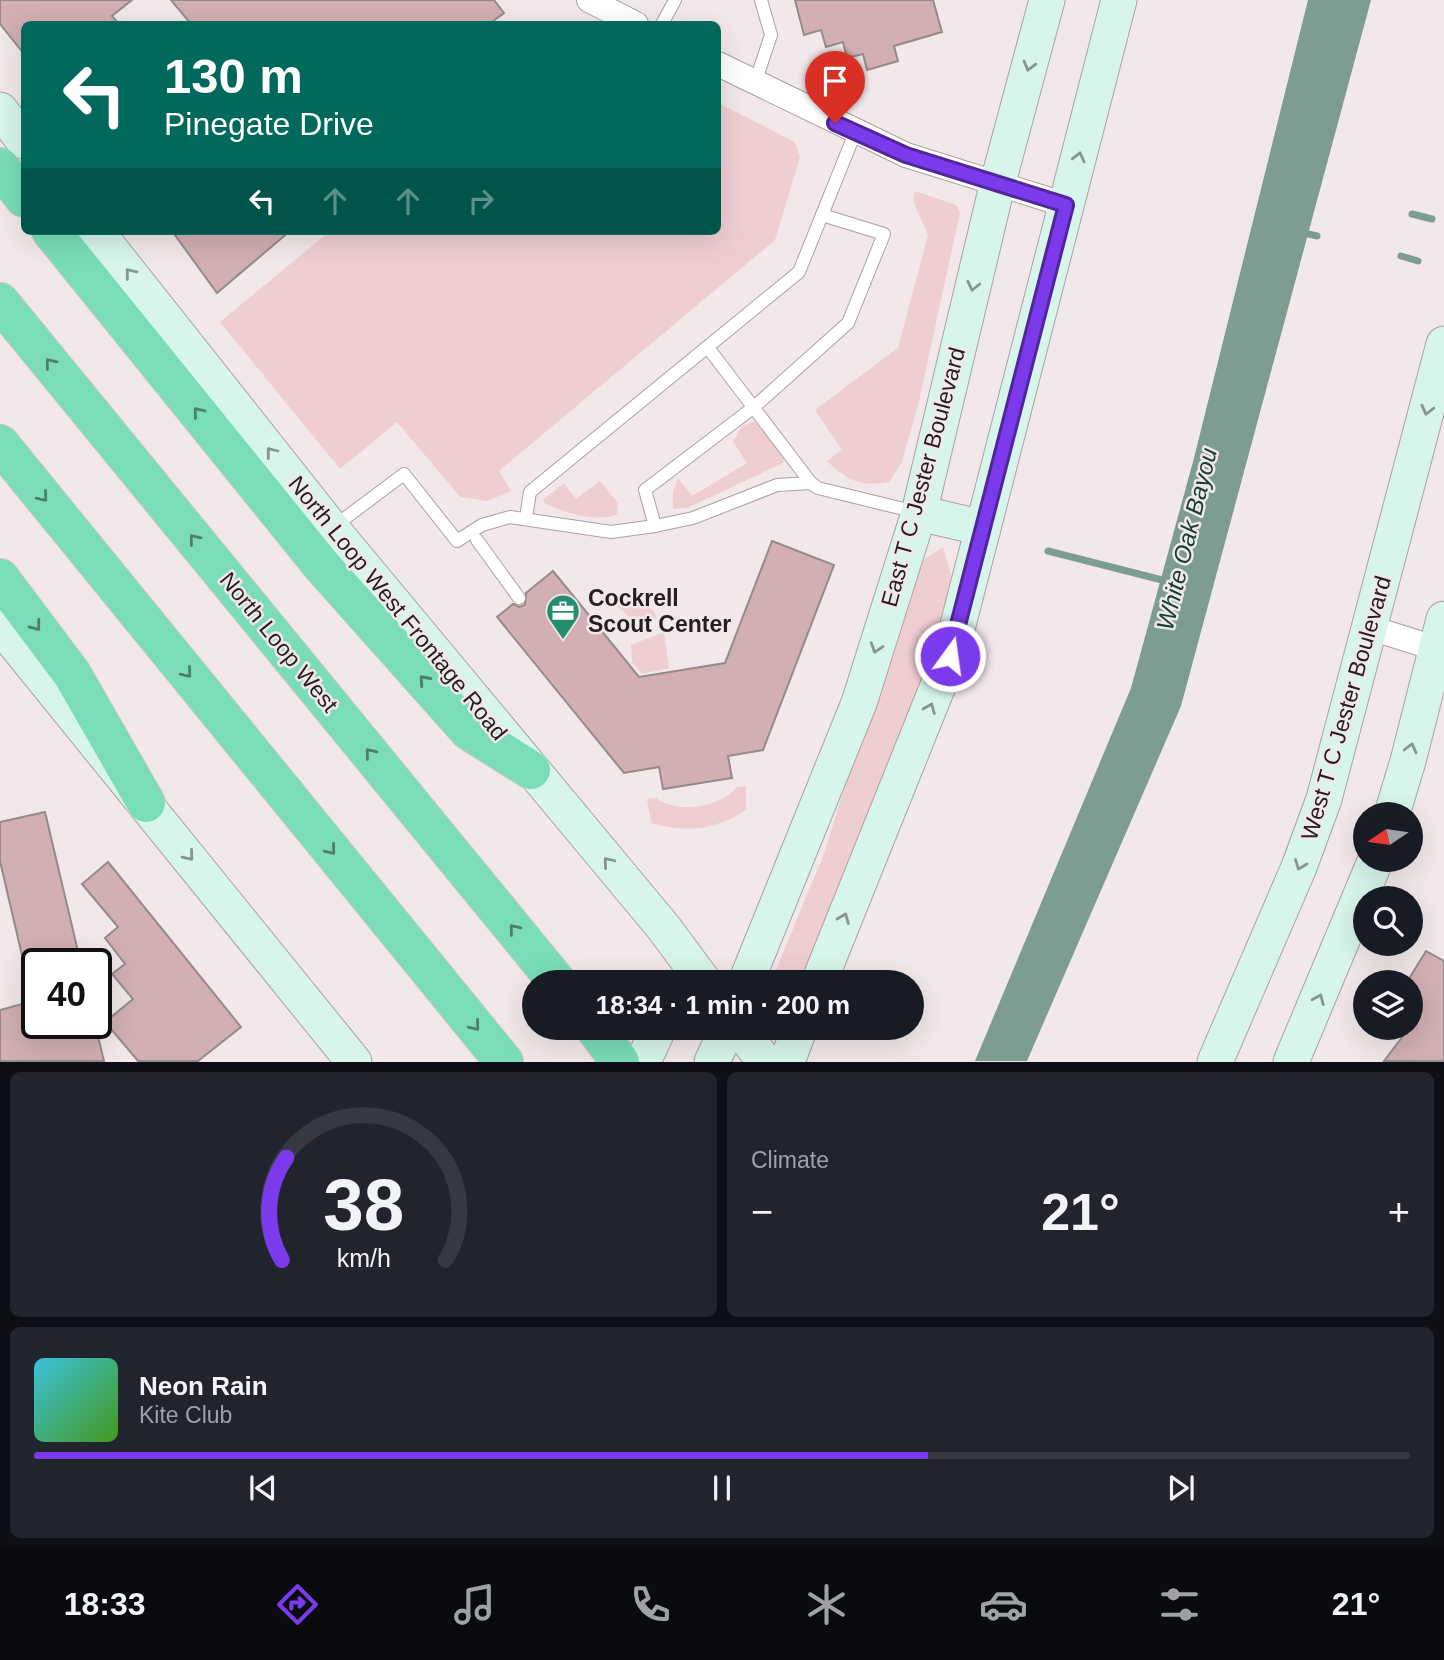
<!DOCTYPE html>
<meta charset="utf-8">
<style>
body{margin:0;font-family:Arial,sans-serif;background:#20242c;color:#f1f3f6;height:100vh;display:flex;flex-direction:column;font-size:26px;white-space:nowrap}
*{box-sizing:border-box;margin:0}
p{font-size:23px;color:#9ea1a6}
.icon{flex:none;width:38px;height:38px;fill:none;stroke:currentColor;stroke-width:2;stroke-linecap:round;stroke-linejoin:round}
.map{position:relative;height:1062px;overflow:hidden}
.details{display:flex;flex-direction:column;gap:10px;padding:10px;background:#0d0f14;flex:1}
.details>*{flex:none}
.guide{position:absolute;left:21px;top:21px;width:700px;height:214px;border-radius:10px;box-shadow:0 7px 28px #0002;background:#00695c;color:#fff;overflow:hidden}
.needle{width:46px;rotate:257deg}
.buttons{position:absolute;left:1353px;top:802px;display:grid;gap:14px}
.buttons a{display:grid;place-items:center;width:70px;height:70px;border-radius:50%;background:#171b24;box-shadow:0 7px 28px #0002;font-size:35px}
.speed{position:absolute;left:21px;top:948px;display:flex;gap:14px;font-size:35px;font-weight:700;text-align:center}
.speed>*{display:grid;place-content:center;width:91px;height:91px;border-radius:50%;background:#171b24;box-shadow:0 7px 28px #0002;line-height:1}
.speed .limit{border:4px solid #111;border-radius:10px;background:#fff;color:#111}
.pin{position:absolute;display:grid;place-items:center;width:60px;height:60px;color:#fff;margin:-72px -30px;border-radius:50% 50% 50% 0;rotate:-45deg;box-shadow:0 0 7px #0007}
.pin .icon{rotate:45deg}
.me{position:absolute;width:77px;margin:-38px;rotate:14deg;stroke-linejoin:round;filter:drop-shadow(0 0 5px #0008)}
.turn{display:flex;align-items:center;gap:24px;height:147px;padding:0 28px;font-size:32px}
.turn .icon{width:91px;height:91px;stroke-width:2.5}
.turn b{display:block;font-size:49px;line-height:60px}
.lanes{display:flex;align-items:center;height:66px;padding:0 28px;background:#0003;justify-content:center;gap:35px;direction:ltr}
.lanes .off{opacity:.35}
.big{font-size:52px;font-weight:700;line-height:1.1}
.details .tile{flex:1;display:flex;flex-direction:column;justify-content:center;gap:10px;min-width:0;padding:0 24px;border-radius:10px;background:#20242c}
.details .dial{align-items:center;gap:0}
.dial svg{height:182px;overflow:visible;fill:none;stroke:#363941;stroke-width:7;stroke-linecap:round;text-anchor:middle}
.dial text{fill:#f1f3f6;stroke:none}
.song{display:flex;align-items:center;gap:21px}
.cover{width:84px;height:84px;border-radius:10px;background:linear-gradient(135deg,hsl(190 70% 55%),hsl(100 70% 35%))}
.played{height:7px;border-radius:4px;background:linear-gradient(90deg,#7c3aed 65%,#363941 65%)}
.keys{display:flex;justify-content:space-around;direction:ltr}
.heat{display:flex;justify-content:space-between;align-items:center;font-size:38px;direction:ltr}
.details .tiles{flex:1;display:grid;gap:10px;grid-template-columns:1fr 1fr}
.tile:last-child{grid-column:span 2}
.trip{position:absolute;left:522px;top:970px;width:402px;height:70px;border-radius:35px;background:#171b24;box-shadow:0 7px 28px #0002;font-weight:700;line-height:70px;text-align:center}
.menu{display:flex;height:112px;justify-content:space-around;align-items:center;background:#090b0e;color:#9ea1a6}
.menu .icon{width:49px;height:49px}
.menu .active{color:#7c3aed}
.menu b{font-size:32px;color:#f1f3f6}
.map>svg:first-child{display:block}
.green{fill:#efced2}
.water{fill:#7d9d90}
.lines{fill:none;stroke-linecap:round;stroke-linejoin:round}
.stream{stroke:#7d9d90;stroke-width:7}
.building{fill:#d1afb2;stroke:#958b8c;stroke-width:2}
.lane-casing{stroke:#aba1a2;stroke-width:14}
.street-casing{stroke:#aba1a2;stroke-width:26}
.secondary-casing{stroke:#aba1a2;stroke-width:37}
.highway-casing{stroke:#cac9c9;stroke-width:40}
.lane{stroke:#fff;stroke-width:12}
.street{stroke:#fff;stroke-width:24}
.secondary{stroke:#d7f5ea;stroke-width:35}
.highway{stroke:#7addb8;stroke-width:38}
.oneway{stroke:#86958f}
.oneway2{stroke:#4e7e6c}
.route-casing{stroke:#51269a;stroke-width:18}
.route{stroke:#7c3aed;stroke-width:12}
.labels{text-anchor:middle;stroke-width:5;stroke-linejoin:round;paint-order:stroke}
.street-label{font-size:23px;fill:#231f1f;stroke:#f2e8e9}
.poi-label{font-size:23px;font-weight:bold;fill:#231f1f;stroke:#f2e8e9;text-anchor:start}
.water-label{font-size:24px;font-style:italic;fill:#134031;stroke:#f2e8e9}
</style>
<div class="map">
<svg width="1444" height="1062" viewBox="0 0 1444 1062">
<rect width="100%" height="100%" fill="#f2e8e9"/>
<g class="green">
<polygon points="718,103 795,142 800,157 775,240 499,471 511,491 487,501 460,497 397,422 340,469 220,322 330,231 718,231"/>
<path d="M915 191 956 205 960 213 919 401 902 462 889 482C861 487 847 481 827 461L842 450 815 410 898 348 928 235 913 201Z"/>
<polygon points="759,420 785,456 783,463 687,508 673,509 673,492 678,478 692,496 747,463 733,442 742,426"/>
<path d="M600 481 618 503 617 514C599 524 562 512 544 503V499L564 483 576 499Z"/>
<polygon points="943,547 953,581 946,624 917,707 801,982 771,982 825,851 861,734 893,657 923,560"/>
<polygon points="628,590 633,600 654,611 656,618 638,625 611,600"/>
<polygon points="664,632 669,668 642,674 632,662 631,645"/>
<path d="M746 786V810C715 830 687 833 651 823L647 799 656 798C678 814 720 808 737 787Z"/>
</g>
<polygon class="water" points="1308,0 1371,0 1181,706 1027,1061 975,1061 1131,688 1194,458"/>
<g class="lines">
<g class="stream">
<polyline points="1412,214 1432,219"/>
<polyline points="1300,232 1317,236"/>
<polyline points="1401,256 1418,261"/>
<polyline points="1048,551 1170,582"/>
</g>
</g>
<g class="building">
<polygon points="0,0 132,0 112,16 119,24 24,24 24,54 0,24"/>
<polygon points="171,0 494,0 504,13 489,24 191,24"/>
<polygon points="795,0 933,0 942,32 894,46 898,61 867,70 863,54 847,58 843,42 826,47 821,30 804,35"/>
<polygon points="172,231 290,231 217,293"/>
<polygon points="772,541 834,565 763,750 728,756 732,778 663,789 659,767 624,773 497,617 513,604 519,607 525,605 526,593 553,571 639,677 725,663"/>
<polygon points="45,812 81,964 24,964 0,861 0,822"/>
<polygon points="108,862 241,1027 198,1061 138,1061 105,1022 133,999 112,974 125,964 105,938 118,927 82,884"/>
<polygon points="1426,951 1444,961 1444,1061 1384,1061 1410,1027 1410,977"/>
<polygon points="37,1000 37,1024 95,1024 104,1061 0,1061 0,1010"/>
</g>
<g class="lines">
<g class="lane-casing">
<g id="lane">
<polyline points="662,24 675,0"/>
<polyline points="755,83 771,35 761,0"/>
<polyline points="709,349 811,483"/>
<polyline points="526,518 530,492 799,272 855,133"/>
<polyline points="655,526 645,490 754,407 848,323 884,234 822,215"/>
<polyline points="332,528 404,474 457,541 482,525 510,517 611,532 655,526 693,518 777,485 811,483 818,488 916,512"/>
<polyline points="477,540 519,598"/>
</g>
</g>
<g class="street-casing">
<g id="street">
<polyline points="589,0 636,24"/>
<polyline points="718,64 906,155 1066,205"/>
<polyline points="1371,628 1444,651"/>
</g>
</g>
<g class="secondary-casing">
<g id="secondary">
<polyline points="0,110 24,141"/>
<polyline points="96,231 332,529 664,928 704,982"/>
<polyline points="919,513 983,528"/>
<polyline points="0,625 354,1062"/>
<polyline points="1392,814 1408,761 1444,619"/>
<polyline points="746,982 859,703 919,513 997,186 1047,0"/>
<polyline points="819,982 950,656 1119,0"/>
<polyline points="738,1027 765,1062"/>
<polyline points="643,1062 659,1027"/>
<polyline points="712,1062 728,1027"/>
<polyline points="787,1062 800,1027"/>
<polyline points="1215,1062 1299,867 1324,799 1444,344"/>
<polyline points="1291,1062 1376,859"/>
</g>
</g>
<g class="highway-casing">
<g id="highway">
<polyline points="0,167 24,198"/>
<polyline points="51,231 322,566 469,731 531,770"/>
<polyline points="0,302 557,982"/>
<polyline points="0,444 504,1062"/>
<polyline points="0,578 72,674 146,803"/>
<polyline points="594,1027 620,1062"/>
</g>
</g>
<use href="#lane" class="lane"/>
<use href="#street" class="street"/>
<use href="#secondary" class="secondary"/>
<use href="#highway" class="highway"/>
</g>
<defs><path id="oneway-chevron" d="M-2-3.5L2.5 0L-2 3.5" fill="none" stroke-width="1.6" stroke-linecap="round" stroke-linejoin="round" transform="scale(1.75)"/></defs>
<g class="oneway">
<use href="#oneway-chevron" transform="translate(1029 66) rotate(105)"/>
<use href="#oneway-chevron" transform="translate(1079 157) rotate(-76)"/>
<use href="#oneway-chevron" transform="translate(130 273) rotate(-128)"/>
<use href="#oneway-chevron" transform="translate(973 286) rotate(103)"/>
<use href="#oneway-chevron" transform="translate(1427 410) rotate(104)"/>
<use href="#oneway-chevron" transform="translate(271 452) rotate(-128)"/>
<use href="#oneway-chevron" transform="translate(876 648) rotate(108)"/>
<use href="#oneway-chevron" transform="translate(930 708) rotate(-68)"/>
<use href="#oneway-chevron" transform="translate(1411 748) rotate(-76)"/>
<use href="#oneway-chevron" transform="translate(189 856) rotate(51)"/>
<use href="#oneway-chevron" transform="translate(608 862) rotate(-130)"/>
<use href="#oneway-chevron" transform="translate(1300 865) rotate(111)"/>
<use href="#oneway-chevron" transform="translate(844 918) rotate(-68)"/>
<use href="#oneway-chevron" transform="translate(1319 999) rotate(-67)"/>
</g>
<g class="oneway2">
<use href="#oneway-chevron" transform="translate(50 363) rotate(-129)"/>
<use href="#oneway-chevron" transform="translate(198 412) rotate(-129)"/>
<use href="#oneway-chevron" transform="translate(43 497) rotate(51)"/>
<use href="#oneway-chevron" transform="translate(194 539) rotate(-129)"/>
<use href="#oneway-chevron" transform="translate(36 626) rotate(53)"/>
<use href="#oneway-chevron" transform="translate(187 673) rotate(51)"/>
<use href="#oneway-chevron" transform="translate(424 680) rotate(-132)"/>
<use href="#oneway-chevron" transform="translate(370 753) rotate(-129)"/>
<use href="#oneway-chevron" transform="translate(331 850) rotate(51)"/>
<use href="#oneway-chevron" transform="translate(514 929) rotate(-129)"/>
<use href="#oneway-chevron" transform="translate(475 1026) rotate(51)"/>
</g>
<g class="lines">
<g class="route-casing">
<polyline id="route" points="835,123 906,155 1066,205 950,656"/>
</g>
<use href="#route" class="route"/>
</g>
<defs>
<g id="office-pin" transform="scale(1.75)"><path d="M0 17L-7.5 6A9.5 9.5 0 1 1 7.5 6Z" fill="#248f6e" stroke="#f2e8e9"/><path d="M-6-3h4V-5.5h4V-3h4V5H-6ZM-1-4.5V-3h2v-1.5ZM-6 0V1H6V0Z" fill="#fff"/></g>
</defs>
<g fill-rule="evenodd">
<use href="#office-pin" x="563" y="611"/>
</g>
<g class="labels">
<g class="street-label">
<text transform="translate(923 477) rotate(-75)" y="8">East T C Jester Boulevard</text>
<text transform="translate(398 608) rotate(51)" y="8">North Loop West Frontage Road</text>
<text transform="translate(279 642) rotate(51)" y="8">North Loop West</text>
<text transform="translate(1346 708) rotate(-74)" y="8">West T C Jester Boulevard</text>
</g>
<g class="poi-label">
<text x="588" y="606">Cockrell<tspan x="588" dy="26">Scout Center</tspan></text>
</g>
<g class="water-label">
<text transform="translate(1187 539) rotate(-76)" y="8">White Oak Bayou</text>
</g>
</g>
</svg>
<div class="buttons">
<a><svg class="needle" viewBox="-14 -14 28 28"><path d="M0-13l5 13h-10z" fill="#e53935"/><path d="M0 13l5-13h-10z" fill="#9ea1a6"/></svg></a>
<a><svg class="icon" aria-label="search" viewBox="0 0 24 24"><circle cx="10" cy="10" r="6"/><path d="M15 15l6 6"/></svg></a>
<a><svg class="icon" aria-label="layers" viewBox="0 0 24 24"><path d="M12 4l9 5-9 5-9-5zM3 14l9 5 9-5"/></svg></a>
</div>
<div class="speed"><div class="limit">40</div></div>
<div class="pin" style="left:835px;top:123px;background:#d93025"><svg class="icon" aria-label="arrive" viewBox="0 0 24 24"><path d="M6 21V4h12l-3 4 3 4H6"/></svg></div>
<svg class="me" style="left:950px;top:656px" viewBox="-20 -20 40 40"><circle r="17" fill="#7c3aed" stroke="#fff" stroke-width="3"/><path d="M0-11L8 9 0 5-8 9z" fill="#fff"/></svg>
<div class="trip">18:34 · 1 min · 200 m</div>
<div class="guide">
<div class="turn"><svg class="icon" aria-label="left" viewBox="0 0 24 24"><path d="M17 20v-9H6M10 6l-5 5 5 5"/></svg><div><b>130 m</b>Pinegate Drive</div></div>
<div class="lanes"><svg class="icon" aria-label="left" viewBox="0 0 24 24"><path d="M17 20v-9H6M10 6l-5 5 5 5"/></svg><svg class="icon off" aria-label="ahead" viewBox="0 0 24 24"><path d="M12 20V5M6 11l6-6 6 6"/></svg><svg class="icon off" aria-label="ahead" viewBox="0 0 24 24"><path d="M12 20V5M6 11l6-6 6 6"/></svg><svg class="icon off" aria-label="right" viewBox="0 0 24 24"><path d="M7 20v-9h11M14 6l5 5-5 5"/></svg></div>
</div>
</div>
<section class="details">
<div class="tiles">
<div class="tile dial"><svg viewBox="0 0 100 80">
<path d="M14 69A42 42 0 1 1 86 69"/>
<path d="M14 69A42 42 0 0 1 16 24" stroke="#7c3aed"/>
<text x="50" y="56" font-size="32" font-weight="700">38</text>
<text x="50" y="72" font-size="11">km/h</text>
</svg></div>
<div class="tile"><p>Climate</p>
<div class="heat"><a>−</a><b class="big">21°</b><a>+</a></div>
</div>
<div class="tile">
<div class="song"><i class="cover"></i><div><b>Neon Rain</b><p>Kite Club</p></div></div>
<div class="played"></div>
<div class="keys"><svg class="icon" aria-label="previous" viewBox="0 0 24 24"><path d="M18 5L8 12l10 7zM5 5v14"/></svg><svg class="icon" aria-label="pause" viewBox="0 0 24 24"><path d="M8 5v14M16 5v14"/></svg><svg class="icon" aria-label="next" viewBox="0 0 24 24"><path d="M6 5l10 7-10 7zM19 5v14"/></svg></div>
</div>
</div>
</section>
<nav class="menu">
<b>18:33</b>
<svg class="icon active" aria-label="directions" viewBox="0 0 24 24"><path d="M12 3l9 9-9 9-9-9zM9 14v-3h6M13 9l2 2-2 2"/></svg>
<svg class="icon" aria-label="music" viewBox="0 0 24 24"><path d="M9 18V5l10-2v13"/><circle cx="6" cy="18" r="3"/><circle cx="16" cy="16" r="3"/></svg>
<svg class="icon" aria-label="phone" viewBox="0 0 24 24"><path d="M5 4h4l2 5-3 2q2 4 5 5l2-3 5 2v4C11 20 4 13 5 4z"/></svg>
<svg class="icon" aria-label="climate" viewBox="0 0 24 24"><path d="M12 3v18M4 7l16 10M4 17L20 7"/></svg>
<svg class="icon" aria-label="car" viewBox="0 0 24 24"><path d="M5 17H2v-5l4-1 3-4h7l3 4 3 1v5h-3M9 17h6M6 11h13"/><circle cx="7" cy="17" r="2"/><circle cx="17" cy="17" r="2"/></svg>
<svg class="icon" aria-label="filters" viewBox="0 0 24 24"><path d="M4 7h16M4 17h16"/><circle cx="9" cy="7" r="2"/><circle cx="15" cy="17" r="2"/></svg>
<b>21°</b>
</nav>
